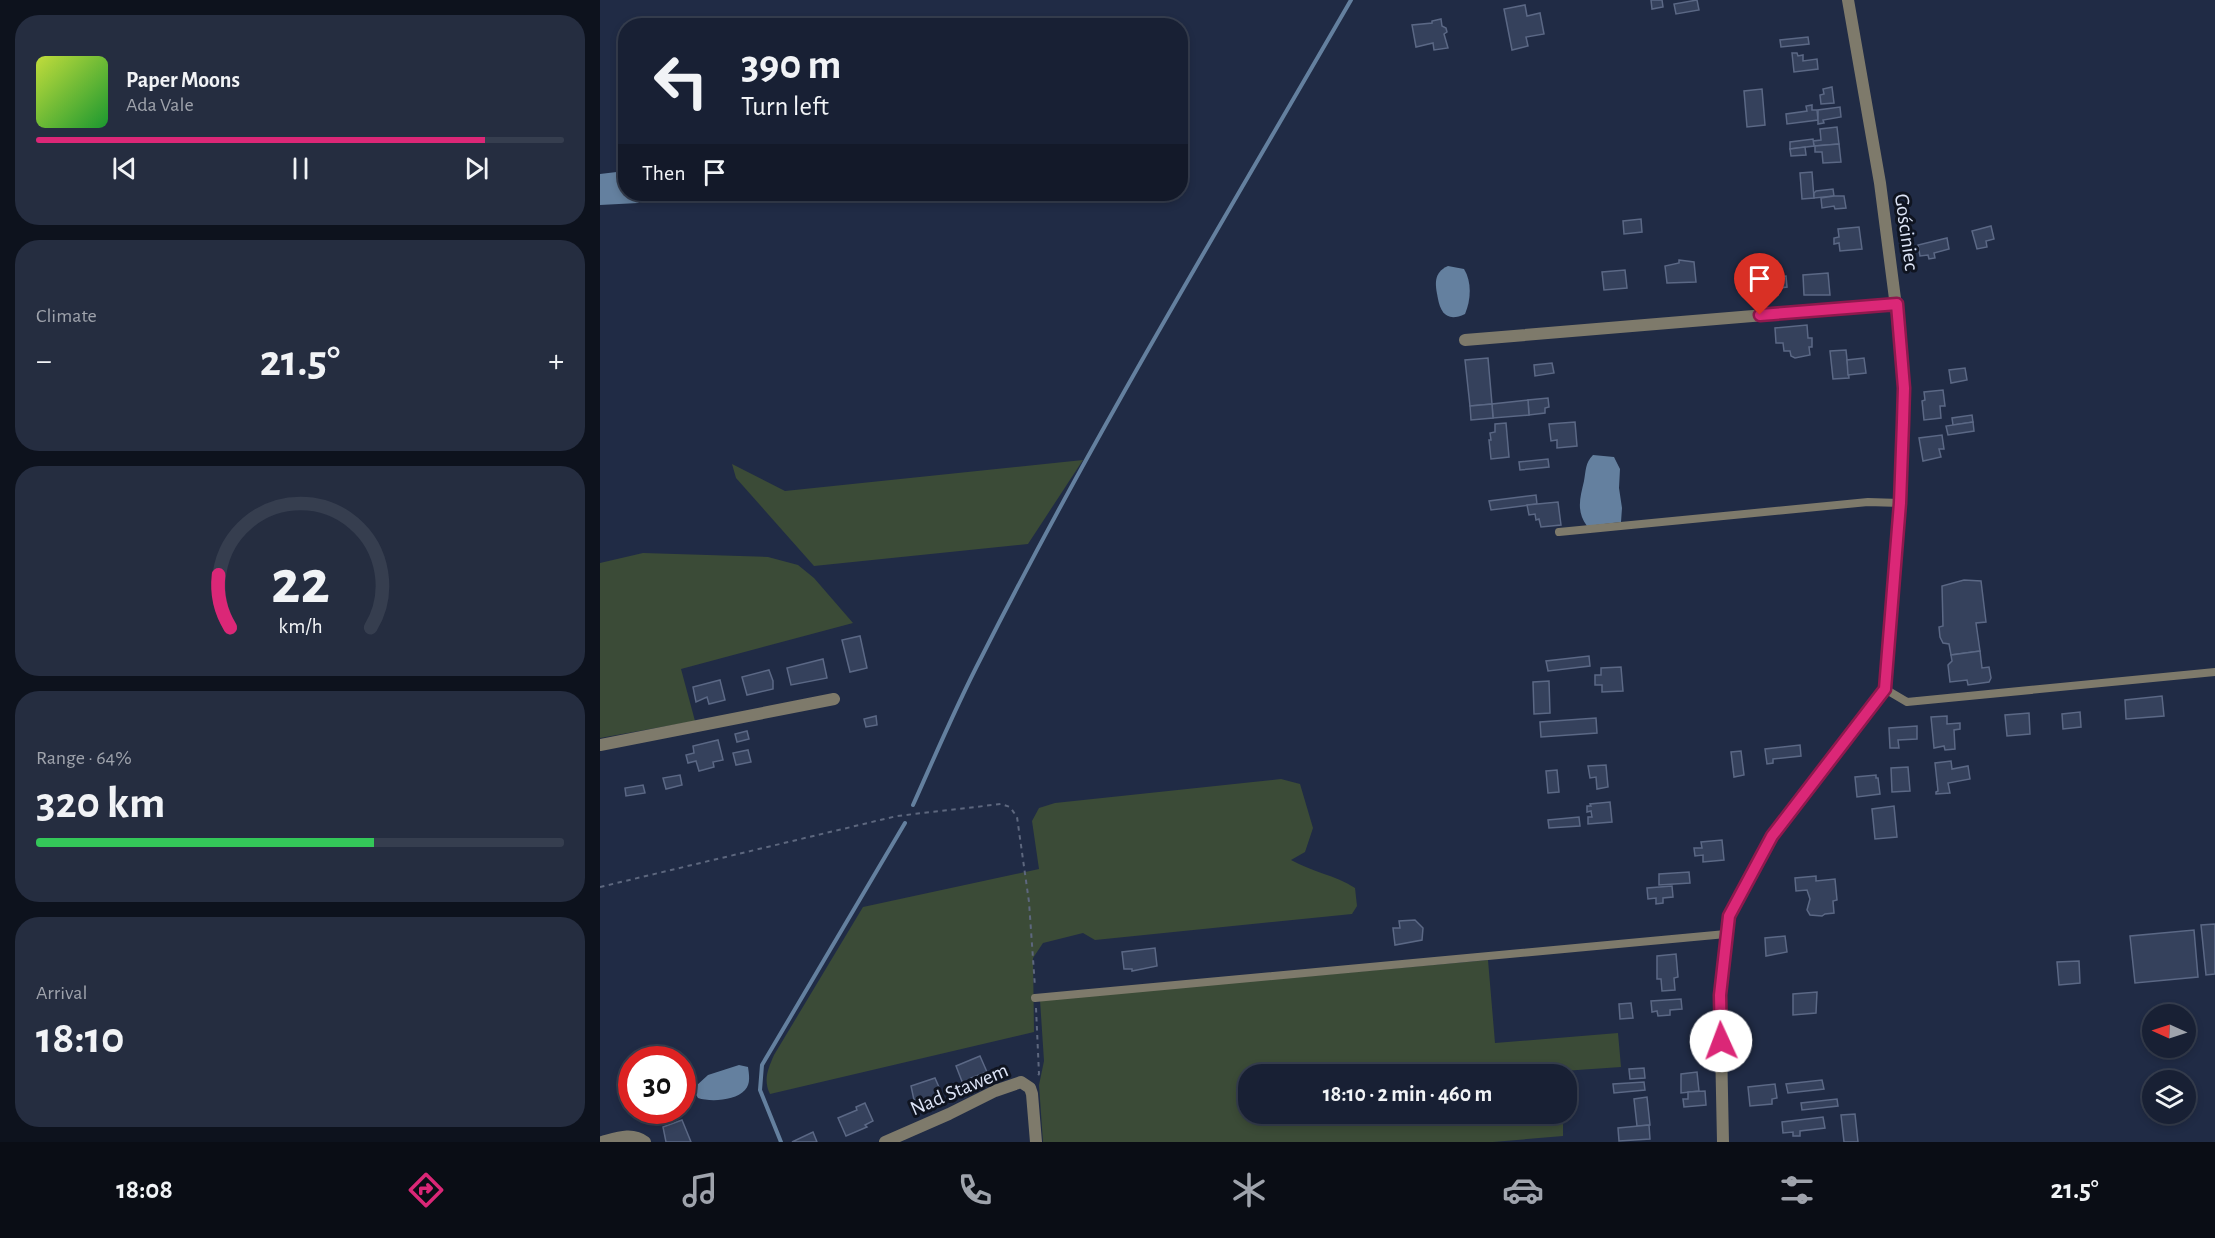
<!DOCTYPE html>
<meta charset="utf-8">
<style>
body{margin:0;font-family:"Alegreya Sans",sans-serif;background:#252d40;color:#f1f3f6;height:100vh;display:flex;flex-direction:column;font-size:22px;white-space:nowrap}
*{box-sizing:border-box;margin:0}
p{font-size:20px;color:#9fa3ac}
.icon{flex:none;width:33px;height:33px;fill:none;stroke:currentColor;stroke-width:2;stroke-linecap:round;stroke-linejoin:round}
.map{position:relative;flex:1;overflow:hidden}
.side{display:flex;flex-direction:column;gap:15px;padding:15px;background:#0d121d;width:600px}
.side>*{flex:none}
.guide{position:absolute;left:18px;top:18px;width:570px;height:183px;border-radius:24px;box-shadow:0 3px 9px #0003,0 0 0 2px #363e4f;background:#182034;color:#f1f3f6;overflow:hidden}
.needle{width:39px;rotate:273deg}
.buttons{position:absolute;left:1542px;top:1004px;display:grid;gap:12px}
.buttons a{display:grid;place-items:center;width:54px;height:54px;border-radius:50%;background:#182034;box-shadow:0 3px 9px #0003,0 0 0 2px #363e4f;font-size:30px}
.speed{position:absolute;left:18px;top:1046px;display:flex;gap:12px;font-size:30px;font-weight:700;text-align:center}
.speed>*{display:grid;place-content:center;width:78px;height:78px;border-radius:50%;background:#182034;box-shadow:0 3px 9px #0003,0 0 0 2px #363e4f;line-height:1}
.speed .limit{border:9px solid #d22;background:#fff;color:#111}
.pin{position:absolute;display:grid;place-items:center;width:51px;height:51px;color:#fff;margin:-62px -26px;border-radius:50% 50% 50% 0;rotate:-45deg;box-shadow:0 0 6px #0007}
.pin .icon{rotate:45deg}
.me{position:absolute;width:66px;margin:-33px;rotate:358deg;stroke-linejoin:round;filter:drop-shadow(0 0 4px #0008)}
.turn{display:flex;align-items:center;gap:21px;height:126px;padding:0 24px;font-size:27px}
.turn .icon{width:78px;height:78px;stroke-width:2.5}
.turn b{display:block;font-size:42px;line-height:51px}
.then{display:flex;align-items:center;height:57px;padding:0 24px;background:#0003;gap:12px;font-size:22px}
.big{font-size:45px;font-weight:700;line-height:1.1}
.side .widget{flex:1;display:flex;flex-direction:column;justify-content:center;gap:9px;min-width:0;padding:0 21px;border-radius:24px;background:#252d40}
.side .dial{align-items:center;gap:0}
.dial svg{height:156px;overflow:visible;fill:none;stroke:#363e4f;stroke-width:7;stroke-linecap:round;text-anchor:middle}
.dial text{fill:#f1f3f6;stroke:none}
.song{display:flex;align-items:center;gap:18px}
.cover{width:72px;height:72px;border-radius:9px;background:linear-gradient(135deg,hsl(70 70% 55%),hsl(130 70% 35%))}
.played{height:6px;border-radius:3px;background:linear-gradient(90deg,#db2777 85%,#363e4f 85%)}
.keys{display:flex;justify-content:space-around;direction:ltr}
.heat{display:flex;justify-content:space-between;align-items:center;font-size:33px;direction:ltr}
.charge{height:9px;border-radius:4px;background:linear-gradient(90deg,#34c759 64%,#363e4f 0)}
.trip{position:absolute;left:638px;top:1064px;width:339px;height:60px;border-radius:24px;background:#182034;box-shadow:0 3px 9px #0003,0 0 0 2px #363e4f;font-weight:700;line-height:60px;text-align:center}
.tab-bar{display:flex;height:96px;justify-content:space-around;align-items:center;background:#0a0d15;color:#9fa3ac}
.tab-bar .icon{width:42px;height:42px}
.tab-bar .active{color:#db2777}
.tab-bar b{font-size:27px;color:#f1f3f6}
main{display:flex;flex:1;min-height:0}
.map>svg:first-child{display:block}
.green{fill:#3b4b37}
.water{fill:#64809f}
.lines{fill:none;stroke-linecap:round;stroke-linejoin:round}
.stream{stroke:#64809f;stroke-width:4}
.building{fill:#35415c;stroke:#5b6885;stroke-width:1.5}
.path{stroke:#5d677e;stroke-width:2;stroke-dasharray:4.5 4.5;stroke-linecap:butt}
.service{stroke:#7e7a6b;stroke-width:8}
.minor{stroke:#7e7a6b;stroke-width:12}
.route-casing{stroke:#8e194d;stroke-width:15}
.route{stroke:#db2777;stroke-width:10}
.labels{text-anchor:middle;stroke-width:6;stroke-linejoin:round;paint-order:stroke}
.street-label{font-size:21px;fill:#dde4f6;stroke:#0f1420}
</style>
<main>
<section class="side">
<div class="widget">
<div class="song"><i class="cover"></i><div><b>Paper Moons</b><p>Ada Vale</p></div></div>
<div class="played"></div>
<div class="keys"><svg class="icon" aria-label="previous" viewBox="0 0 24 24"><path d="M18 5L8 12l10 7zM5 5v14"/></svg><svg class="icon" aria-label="pause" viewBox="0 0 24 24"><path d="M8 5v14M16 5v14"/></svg><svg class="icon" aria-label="next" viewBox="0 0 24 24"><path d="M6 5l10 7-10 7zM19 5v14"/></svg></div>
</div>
<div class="widget"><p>Climate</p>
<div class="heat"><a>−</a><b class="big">21.5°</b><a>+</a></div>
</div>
<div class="widget dial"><svg viewBox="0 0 100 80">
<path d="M14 69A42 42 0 1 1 86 69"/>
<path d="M14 69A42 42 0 0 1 8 42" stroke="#db2777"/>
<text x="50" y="56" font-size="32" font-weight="700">22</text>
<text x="50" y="72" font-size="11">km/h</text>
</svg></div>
<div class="widget"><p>Range · 64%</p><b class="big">320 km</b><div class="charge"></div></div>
<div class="widget"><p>Arrival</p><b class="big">18:10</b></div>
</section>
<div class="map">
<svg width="1615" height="1142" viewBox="0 0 1615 1142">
<rect width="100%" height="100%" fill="#202b45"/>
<g class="green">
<polygon points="483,460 428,544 214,566 136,478 132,464 185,491"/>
<polygon points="43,553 168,557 198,565 214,578 253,623 81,669 95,721 0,738 0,563"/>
<path d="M681 779 700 784 713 828 705 852 691 860C712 872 735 875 755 888L757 906 752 914 495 940 483 933 443 943 433 958 434 1032 170 1094C163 1080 168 1069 174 1055L263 907 439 869 432 821 439 808 455 803Z"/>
<polygon points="888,960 895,1043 1018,1033 1021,1067 963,1071 963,1074 648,1074 648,1113 963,1113 963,1136 893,1142 443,1142 439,1085 444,1061 440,1000"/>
</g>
<g class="water">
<polygon points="25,171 26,194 43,194 43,198 38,203 0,205 0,174"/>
<path d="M848 266 864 269C872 282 871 300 865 314 848 322 841 314 838 299 835 284 833 273 848 266Z"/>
<path d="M993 455 1014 457 1020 469 1019 488 1022 508 1021 522 987 526C976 511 980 498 984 481 986 471 985 463 993 455Z"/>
<path d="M139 1065 148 1067C149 1074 151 1084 145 1090 135 1101 110 1102 98 1098L95 1093 96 1086 108 1075Z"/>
</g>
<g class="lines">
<g class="stream">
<path d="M313 805C335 756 356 706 381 658 494 434 625 218 751 0"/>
<polyline points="181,1142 160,1090 162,1065 305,823"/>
</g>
</g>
<g class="building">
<polygon points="1051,0 1062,0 1063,7 1052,9"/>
<polygon points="1097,0 1099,10 1076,14 1074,4"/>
<polygon points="925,5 927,16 940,13 944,34 926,37 928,46 912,50 904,9"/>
<polygon points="841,19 842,26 846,28 847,32 844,34 848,48 834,50 833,43 816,47 812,25 832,23 832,21"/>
<polygon points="1208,37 1209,44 1181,47 1180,40"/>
<polygon points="1192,53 1197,53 1198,56 1203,55 1203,61 1217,59 1218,69 1194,72"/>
<polygon points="1232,87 1234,103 1221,104 1220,95 1224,94 1223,89"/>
<polygon points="1162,89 1165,125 1147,127 1144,91"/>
<polygon points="1212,105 1212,110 1217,110 1218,120 1187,124 1186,114 1207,111 1206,106"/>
<polygon points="1240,107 1241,117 1223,120 1224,123 1218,124 1218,110"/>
<polygon points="1237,127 1239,144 1214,146 1213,141 1221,140 1220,129"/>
<polygon points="1213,139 1214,146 1190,149 1190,142"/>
<polygon points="1239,144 1241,162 1223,163 1222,152 1215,152 1215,146"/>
<polygon points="1205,147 1206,155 1191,156 1190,149"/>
<polygon points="1212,172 1214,198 1202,199 1200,173"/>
<polygon points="1233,189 1234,196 1214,198 1214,193 1216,191"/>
<polygon points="1234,196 1244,196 1246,208 1235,209 1234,206 1222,208 1221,198"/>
<polygon points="1041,219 1042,232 1024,234 1023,221"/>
<polygon points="1391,226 1394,239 1386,241 1387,247 1377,249 1372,231"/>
<polygon points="1259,227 1262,249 1240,251 1239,243 1234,244 1234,238 1239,237 1238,229"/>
<polygon points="1347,238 1349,249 1334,253 1335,258 1329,259 1328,255 1320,256 1318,245"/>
<polygon points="1079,260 1094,262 1096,282 1067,283 1065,266 1079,263"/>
<polygon points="1025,270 1027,288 1004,290 1002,272"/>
<polygon points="1228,273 1230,295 1204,295 1203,275"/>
<polygon points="1186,276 1187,287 1171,289 1170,277"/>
<polygon points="1207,325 1208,338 1212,338 1212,347 1209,347 1210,355 1195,358 1191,356 1190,351 1184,351 1183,343 1176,343 1175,328"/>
<polygon points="1246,350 1249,378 1233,379 1230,351"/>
<polygon points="888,358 892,404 870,406 865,360"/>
<polygon points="1264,358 1266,373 1248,375 1247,360"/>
<polygon points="952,363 954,373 935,376 934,365"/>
<polygon points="1365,368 1367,380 1351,383 1349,370"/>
<polygon points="1343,390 1345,406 1340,406 1341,418 1324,420 1322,401 1325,400 1324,392"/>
<polygon points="948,398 949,407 945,408 945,413 929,415 928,400"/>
<polygon points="928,400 929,415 893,418 892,404"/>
<polygon points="892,404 893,418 871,420 870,406"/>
<polygon points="1372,415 1373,422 1353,425 1352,418"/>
<polygon points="975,422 977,446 957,448 957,440 951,441 949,424"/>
<polygon points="1373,422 1374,431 1348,435 1346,426"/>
<polygon points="906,423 909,457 891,459 889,440 891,440 890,433 895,432 895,424"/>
<polygon points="1342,435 1344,449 1339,449 1341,457 1323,461 1319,438"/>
<polygon points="948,459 949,467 920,470 919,462"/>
<polygon points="936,495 937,504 891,510 889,501"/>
<polygon points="958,502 961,525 941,527 939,519 936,520 935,514 929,515 927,505"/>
<polygon points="1364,580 1381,581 1386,622 1376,623 1380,651 1351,655 1349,644 1343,643 1340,637 1339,627 1343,626 1342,586"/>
<polygon points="260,636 267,668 250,672 242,640"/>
<polygon points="1380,651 1382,668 1389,667 1391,678 1389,682 1368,685 1367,680 1350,682 1348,665 1352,661 1351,655"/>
<polygon points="989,656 990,666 948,671 946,661"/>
<polygon points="223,659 227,678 191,685 187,668"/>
<polygon points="1021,667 1023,691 1002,692 1002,685 995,685 995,675 1001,675 1001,668"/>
<polygon points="169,670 173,681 173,689 147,695 142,677"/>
<polygon points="120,680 125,700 109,704 107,697 96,702 93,687"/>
<polygon points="949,681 950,713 934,714 933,682"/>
<polygon points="1562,696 1564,716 1526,719 1525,700"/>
<polygon points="1480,712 1481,727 1463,729 1462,714"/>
<polygon points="1429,713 1430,734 1407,736 1405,715"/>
<polygon points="276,716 277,725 266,727 264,719"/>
<polygon points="1347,716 1347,724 1360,723 1360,729 1354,730 1355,749 1345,750 1344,746 1334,748 1331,717"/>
<polygon points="996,718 997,733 941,737 940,722"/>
<polygon points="1317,726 1317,739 1298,740 1299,748 1290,748 1289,728"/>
<polygon points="147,731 149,739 137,742 135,734"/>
<polygon points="118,740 123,760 113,762 114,767 99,771 96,761 88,763 86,755 94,753 93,746"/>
<polygon points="1200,745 1201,756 1173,759 1173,763 1167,764 1165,749"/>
<polygon points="148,750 151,762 136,765 133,753"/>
<polygon points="1141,751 1144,775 1134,777 1131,752"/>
<polygon points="1351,761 1352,769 1368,766 1370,779 1348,783 1350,793 1336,794 1336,792 1338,791 1335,763"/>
<polygon points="1006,765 1008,787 997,789 996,777 990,778 988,766"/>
<polygon points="1308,767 1310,791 1292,792 1291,768"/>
<polygon points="957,770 959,792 948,793 946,771"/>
<polygon points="80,775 82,785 66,789 63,778"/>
<polygon points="1276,775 1276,778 1278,778 1280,794 1257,797 1255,777"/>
<polygon points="43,785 45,793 26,796 25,788"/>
<polygon points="1010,802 1012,822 988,824 988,817 992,817 991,811 987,812 987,806 991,806 990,804"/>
<polygon points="1294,806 1297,837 1275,839 1272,809"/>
<polygon points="979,817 980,826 949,828 948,820"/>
<polygon points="1122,840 1124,860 1103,862 1103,855 1095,856 1094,848 1102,848 1101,842"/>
<polygon points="1089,872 1090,883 1059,885 1059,874"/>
<polygon points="1216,876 1216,881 1235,879 1237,900 1233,901 1234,913 1225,914 1222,916 1210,915 1207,910 1210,899 1207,890 1196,891 1195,878"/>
<polygon points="1072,886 1073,897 1063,898 1063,903 1056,904 1056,898 1048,899 1047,888"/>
<polygon points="815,920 823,928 822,940 795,945 793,928 800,928 799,921"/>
<polygon points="1615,924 1615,974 1606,975 1601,925"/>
<polygon points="1594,930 1598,977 1535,983 1530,936"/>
<polygon points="1185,936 1187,952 1166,956 1165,938"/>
<polygon points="555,948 557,966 532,971 532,969 524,969 522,952"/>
<polygon points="1076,954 1078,977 1074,978 1075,990 1062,991 1061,979 1057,979 1057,956"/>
<polygon points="1479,961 1480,983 1459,985 1457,962"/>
<polygon points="1217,992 1216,1013 1193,1015 1193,994"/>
<polygon points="1081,999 1082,1009 1070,1010 1070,1015 1058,1016 1057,1011 1052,1012 1051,1001"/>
<polygon points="1031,1003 1033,1018 1020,1019 1019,1004"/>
<polygon points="380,1056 387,1072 371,1078 372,1081 363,1084 356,1066"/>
<polygon points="1044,1068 1045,1078 1030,1079 1029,1069"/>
<polygon points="1097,1072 1099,1091 1081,1093 1081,1074"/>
<polygon points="335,1078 342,1094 319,1103 317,1099 314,1100 311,1086"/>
<polygon points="1222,1080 1224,1089 1188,1093 1186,1084"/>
<polygon points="1044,1082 1045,1090 1014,1093 1013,1084"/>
<polygon points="1175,1084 1177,1098 1172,1099 1172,1104 1150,1106 1148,1087"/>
<polygon points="1105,1091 1106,1105 1084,1107 1083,1099 1088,1099 1088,1092"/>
<polygon points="1047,1097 1050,1125 1037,1126 1034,1099"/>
<polygon points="1237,1099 1238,1106 1202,1110 1201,1103"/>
<polygon points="265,1103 273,1121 265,1125 267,1127 246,1136 238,1118 257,1110 256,1107"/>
<polygon points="1255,1114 1258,1142 1244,1142 1241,1115"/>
<polygon points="1223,1117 1225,1128 1200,1131 1200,1136 1193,1136 1193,1132 1183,1133 1182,1122"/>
<polygon points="82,1120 91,1142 66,1142 63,1127"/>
<polygon points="1049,1125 1050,1139 1019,1141 1018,1128"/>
<polygon points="213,1132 217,1142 192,1142"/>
</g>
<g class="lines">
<g class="path">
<polyline points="0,887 297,816 401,804 410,807 417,817 429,902 435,987"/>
<polyline points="436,1008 439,1074 437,1077"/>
</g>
<g class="service">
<polyline points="959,532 1268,502 1300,503"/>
<polyline points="1285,689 1307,702 1615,672"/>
<polyline points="435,998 1126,934"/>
</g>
<g class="minor">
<polyline points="865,340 1297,304"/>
<polyline points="0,745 234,699"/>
<path d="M2 1142C17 1138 32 1132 45 1142"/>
<polyline points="285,1142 349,1114 395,1091 421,1082 430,1088 432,1094 436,1142"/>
<polyline points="1123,1142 1120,995 1129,916 1172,836 1285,689 1300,503 1304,388 1301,345 1280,183 1248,0"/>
</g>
</g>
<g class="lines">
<g class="route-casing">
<polyline id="route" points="1121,1041 1120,995 1129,916 1172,836 1285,689 1300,503 1303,422 1304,388 1297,304 1160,315"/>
</g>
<use href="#route" class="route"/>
</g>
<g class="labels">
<g class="street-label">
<text transform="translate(1307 232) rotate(82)" y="7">Gościniec</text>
<text transform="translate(359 1089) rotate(-23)" y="7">Nad Stawem</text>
</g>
</g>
</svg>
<div class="buttons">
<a><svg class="needle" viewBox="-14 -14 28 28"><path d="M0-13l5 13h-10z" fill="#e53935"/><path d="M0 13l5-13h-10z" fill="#9fa3ac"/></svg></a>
<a><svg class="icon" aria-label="layers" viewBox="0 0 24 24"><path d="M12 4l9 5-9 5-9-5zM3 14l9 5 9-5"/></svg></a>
</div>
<div class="speed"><div class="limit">30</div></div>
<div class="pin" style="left:1160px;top:315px;background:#d93025"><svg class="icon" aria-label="arrive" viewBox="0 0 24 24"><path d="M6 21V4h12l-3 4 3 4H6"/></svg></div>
<svg class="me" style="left:1121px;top:1041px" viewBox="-20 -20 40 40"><circle r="19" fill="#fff"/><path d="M0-13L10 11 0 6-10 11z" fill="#db2777"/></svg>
<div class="trip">18:10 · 2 min · 460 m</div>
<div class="guide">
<div class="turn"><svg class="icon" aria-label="left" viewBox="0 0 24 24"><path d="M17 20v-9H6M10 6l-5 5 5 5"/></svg><div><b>390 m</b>Turn left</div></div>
<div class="then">Then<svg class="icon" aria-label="arrive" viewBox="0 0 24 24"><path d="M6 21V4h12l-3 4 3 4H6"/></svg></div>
</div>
</div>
</main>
<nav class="tab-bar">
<b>18:08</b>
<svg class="icon active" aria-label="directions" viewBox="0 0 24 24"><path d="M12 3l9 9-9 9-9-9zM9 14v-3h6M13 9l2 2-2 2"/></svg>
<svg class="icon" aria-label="music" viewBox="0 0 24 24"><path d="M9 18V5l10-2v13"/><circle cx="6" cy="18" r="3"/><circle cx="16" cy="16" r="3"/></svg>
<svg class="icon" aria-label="phone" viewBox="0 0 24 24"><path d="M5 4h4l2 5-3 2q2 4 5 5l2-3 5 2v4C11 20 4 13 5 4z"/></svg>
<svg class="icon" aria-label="climate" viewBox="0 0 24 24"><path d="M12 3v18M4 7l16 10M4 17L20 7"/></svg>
<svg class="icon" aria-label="car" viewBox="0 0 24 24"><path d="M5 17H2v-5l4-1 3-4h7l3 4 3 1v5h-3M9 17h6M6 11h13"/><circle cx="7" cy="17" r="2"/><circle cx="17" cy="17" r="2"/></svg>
<svg class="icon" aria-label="filters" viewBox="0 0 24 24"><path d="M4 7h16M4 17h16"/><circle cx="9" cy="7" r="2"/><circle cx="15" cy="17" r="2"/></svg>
<b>21.5°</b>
</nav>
